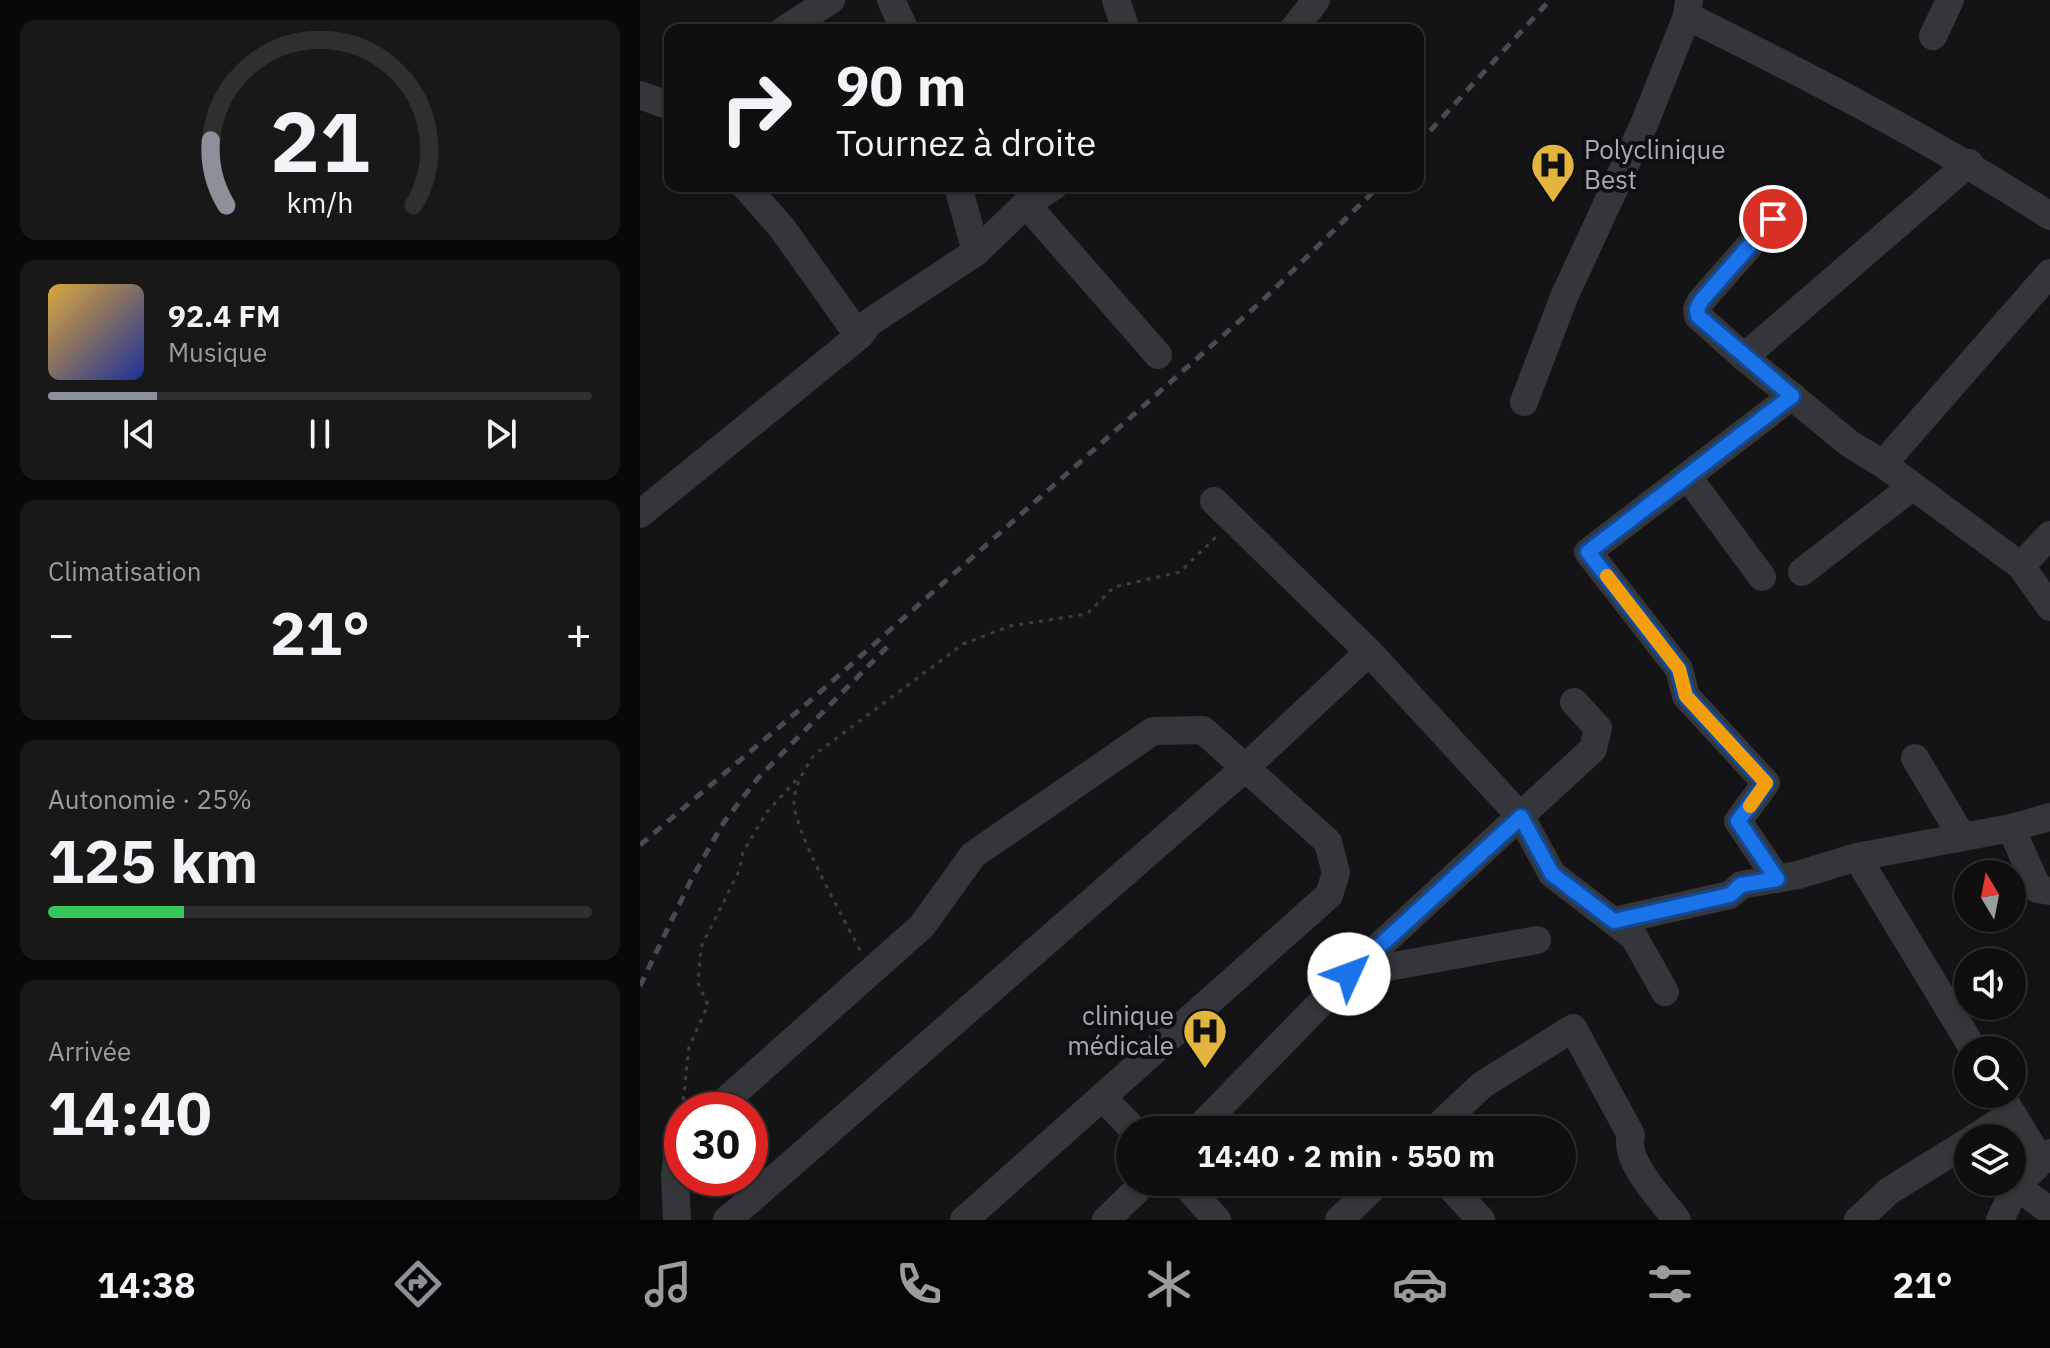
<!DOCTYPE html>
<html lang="fr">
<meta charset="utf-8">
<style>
body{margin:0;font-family:"IBM Plex Sans",sans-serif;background:#181819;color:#f1f3f6;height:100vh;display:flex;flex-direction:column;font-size:30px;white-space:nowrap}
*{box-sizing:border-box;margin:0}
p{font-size:26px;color:#9b9c9f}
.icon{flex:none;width:44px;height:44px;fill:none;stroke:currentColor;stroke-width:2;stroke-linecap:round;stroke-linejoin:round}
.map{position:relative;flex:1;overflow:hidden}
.panel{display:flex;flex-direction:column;gap:20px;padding:20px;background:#080809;width:640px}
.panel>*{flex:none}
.top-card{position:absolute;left:24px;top:24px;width:760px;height:168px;border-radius:16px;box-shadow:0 2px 6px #0004,0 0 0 2px #2f2f30;background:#0f0f10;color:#f1f3f6;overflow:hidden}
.needle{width:52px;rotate:350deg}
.buttons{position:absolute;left:1314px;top:860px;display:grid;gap:16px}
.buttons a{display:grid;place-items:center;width:72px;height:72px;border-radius:50%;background:#0f0f10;box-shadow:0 2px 6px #0004,0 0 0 2px #2f2f30;font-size:40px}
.speed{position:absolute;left:24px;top:1092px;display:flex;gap:16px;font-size:40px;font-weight:700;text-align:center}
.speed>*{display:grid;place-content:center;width:104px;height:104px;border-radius:50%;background:#0f0f10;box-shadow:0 2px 6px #0004,0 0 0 2px #2f2f30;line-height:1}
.speed .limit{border:12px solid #d22;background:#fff;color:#111}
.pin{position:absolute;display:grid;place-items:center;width:68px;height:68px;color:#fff;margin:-34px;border:4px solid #fff;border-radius:50%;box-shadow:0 2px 8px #0007}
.me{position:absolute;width:88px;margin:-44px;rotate:47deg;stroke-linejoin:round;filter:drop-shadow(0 0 6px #0008)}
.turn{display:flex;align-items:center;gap:28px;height:168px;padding:0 40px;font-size:36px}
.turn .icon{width:104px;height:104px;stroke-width:2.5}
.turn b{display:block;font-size:56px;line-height:68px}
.big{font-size:60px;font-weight:800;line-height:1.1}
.panel .card{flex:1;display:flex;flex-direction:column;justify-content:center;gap:12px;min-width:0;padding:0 28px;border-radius:16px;background:#181819}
.panel .dial{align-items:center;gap:0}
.dial svg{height:208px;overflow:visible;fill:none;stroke:#2f2f30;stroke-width:7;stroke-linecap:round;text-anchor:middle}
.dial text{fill:#f1f3f6;stroke:none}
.song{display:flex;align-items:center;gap:24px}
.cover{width:96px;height:96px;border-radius:12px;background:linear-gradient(135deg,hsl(40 70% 55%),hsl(230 70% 35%))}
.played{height:8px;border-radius:4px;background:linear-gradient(90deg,#8c9099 20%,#2f2f30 20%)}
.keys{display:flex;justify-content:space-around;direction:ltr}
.heat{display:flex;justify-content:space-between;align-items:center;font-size:44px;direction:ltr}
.charge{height:12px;border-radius:6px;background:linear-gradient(90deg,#34c759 25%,#2f2f30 0)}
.trip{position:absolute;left:476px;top:1116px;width:460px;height:80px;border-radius:40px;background:#0f0f10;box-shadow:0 2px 6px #0004,0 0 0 2px #2f2f30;font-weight:800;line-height:80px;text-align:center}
.tabs{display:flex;height:128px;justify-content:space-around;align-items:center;background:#060606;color:#9b9c9f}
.tabs .icon{width:56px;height:56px}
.tabs .on{color:#8c9099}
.tabs b{font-size:36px;color:#f1f3f6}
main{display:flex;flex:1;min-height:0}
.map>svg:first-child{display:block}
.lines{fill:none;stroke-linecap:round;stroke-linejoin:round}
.path{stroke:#3c3d41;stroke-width:3;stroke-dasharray:4 6;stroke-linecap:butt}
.minor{stroke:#35363a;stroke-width:28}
.rail{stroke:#494a4f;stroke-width:5;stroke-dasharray:10 8;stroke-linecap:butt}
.route-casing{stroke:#114b97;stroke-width:20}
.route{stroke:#1a73e8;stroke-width:14}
.slow{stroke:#f59e0b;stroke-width:14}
.labels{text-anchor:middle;stroke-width:8;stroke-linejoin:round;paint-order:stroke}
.poi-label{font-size:26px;fill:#a7aab5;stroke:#0f0f11;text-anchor:start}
</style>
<main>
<section class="panel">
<div class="card dial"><svg viewBox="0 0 100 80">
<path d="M14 69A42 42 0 1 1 86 69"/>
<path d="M14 69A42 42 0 0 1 8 44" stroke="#8c9099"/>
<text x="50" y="56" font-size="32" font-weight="700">21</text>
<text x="50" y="72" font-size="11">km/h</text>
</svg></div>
<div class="card">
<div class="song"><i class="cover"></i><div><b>92.4 FM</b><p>Musique</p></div></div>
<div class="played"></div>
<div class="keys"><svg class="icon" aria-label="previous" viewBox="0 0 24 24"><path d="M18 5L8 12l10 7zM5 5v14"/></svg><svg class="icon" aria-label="pause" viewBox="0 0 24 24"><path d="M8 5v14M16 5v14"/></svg><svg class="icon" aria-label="next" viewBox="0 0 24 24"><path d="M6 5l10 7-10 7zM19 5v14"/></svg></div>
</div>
<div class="card"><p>Climatisation</p>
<div class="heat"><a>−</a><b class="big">21°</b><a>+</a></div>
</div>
<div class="card"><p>Autonomie · 25%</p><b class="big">125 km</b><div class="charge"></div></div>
<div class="card"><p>Arrivée</p><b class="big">14:40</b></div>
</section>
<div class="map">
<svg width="1410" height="1220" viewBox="0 0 1410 1220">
<rect width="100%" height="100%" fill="#141416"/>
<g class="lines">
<g class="path">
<path d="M220 950C205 921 152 827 154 801 155 784 165 769 174 755L323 644 370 626 447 614 474 587 540 572 578 535"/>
<polyline points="42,1110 49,1047 68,1005 58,983 61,947 99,871 103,852 127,812 159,777"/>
</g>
<g class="minor">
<polyline points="251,0 265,30"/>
<polyline points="476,0 486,30"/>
<path d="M1047 16C1172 78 1292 140 1410 216"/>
<polyline points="144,30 191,0"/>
<polyline points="653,30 676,0"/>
<polyline points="1293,36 1310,0"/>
<polyline points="0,95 30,106"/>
<polyline points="105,186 142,228 219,336"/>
<polyline points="318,186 336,252"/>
<polyline points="386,204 518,355"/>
<polyline points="1133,219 1061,301 1057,309 1058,316 1104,357 1210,444 1243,464 1381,566 1410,607"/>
<polyline points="1104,357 1329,163"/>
<polyline points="884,402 924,297 1005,122 1047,16 1049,0"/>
<polyline points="1243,464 1410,273"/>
<polyline points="1048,477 1122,577"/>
<polyline points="574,501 729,652 881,817 912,874 994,937 1025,992"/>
<polyline points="0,514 219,336 230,322 336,252 386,204 414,186"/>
<polyline points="1381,566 1410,535"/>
<polyline points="1162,572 1273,486"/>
<polyline points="1275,758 1321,835"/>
<polyline points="1371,828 1398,889 1410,891"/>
<polyline points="1217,857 1334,1050"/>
<polyline points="1137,879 1098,821 1126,783 1046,696 1039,669 948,552 1152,396"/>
<polyline points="974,921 1090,895 1101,885 1158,875 1217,857 1371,828 1410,817"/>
<polyline points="710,974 897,940"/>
<polyline points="1360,1094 1401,1161"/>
<polyline points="462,1097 494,1130"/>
<polyline points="75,1110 282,926 333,855 513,731 563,730 688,842 696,873 689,895 324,1220"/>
<polyline points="557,1130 709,974 953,749 958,728 934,702"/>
<path d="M794 1130 842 1085 933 1028 991 1135C983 1160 1021 1199 1037 1220"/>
<polyline points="1334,1138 1372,1114"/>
<polyline points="1410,1153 1376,1186 1410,1211"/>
<polyline points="543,1182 577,1220"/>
<polyline points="806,1182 841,1220"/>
<polyline points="37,1220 35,1175 39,1142 42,1139"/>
<polyline points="87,1220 605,768 729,652"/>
<polyline points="466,1220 505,1182"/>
<polyline points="699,1220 739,1182"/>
<polyline points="1218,1220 1249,1191 1328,1142"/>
<polyline points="1360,1220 1376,1186"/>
</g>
<g class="rail">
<polyline points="778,144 910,0"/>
<polyline points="0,845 171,700 622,301 739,186"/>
<polyline points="0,986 52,878 84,822 118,778 249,645"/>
</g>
</g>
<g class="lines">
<g class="route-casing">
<polyline id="route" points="709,974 881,817 912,874 974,921 1090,895 1101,885 1137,879 1098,821 1126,783 1046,696 1039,669 948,552 1152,396 1058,316 1057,309 1061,301 1133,219"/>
</g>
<use href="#route" class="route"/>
<polyline class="slow" points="967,576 1039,669 1046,696 1126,783 1110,806"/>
</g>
<defs>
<g id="hospital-pin" transform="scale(2.3)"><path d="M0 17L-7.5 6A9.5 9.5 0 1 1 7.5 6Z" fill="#e3b53f" stroke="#0f0f11"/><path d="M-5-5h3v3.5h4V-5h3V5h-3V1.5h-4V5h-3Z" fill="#111"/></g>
</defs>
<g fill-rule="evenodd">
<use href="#hospital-pin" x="913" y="165"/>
<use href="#hospital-pin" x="565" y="1031"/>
</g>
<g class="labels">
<g class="poi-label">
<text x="944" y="159">Polyclinique<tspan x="944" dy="30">Best</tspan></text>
<text x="534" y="1025" text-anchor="end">clinique<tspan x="534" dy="30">médicale</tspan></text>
</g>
</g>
</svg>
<div class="buttons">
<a><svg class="needle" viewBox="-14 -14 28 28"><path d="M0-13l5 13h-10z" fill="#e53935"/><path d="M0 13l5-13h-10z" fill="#9b9c9f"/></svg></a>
<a><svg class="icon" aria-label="sound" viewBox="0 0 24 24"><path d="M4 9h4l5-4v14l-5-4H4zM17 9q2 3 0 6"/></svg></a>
<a><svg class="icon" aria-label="search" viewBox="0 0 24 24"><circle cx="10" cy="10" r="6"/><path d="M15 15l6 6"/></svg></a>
<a><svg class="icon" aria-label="layers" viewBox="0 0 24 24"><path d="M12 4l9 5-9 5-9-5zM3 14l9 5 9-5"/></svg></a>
</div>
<div class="speed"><div class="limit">30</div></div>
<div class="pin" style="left:1133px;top:219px;background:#d93025"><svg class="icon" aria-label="arrive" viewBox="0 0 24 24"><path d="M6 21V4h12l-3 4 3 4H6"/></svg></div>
<svg class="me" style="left:709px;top:974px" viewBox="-20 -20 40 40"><circle r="19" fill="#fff"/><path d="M0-13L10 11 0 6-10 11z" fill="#1a73e8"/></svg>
<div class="trip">14:40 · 2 min · 550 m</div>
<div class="top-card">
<div class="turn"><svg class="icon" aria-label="right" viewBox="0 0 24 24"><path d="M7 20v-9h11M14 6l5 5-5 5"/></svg><div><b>90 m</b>Tournez à droite</div></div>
</div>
</div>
</main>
<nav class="tabs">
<b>14:38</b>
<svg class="icon on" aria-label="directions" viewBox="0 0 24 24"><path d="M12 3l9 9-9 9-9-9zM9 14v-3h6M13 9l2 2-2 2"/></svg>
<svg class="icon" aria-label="music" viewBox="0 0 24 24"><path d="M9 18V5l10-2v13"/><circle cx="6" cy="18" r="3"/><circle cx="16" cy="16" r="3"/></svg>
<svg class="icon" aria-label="phone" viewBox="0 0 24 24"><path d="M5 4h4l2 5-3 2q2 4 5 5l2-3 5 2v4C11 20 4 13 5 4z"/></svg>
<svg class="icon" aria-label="climate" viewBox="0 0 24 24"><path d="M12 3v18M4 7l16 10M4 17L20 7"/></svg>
<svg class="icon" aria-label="car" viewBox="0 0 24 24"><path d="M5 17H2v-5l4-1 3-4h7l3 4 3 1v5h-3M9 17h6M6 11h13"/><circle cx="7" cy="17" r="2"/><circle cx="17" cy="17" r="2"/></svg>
<svg class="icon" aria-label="filters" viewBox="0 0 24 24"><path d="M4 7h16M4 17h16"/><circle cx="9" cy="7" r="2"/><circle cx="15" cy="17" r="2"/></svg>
<b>21°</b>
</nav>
